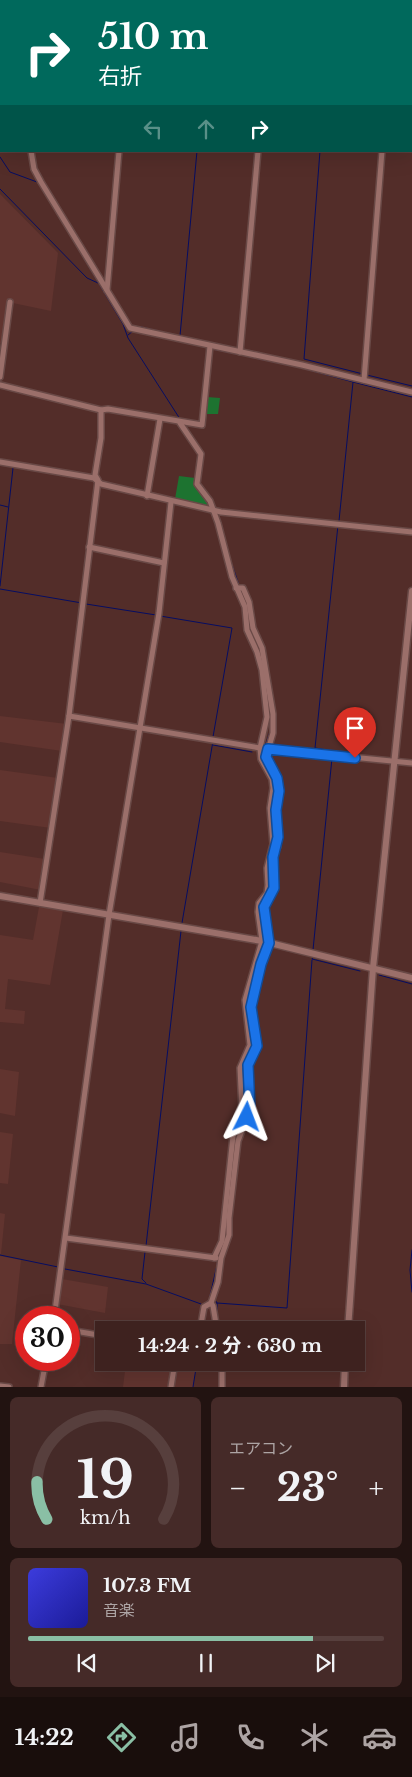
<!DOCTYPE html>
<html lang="ja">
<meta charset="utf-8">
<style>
body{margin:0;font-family:"Libre Baskerville","Noto Sans JP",serif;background:#452a28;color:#f1f3f6;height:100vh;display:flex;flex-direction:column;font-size:19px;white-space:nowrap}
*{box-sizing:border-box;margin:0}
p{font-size:16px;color:#ada4a4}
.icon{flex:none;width:28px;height:28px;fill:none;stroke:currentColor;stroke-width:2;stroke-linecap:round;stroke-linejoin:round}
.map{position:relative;height:1387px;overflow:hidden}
.sheet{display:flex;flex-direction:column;gap:10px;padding:10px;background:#221311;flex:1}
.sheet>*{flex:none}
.hud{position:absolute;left:0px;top:0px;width:412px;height:152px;box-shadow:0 5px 20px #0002,0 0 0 1px #573f3d;background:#00695c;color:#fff;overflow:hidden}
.speed{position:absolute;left:15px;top:1306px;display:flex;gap:10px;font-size:25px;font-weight:700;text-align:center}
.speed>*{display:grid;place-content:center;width:65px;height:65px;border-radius:50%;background:#3e221f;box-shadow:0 5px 20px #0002,0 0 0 1px #573f3d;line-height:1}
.speed .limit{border:8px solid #d22;background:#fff;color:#111}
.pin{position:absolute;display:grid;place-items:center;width:42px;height:42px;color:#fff;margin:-51px -21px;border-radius:50% 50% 50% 0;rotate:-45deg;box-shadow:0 0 5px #0007}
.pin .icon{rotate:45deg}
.me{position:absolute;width:55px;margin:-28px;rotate:3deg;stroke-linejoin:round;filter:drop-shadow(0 0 4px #0008)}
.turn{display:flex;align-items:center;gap:18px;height:105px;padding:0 15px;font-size:22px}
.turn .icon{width:65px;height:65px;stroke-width:2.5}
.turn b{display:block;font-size:35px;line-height:42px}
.lanes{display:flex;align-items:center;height:48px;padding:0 15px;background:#0003;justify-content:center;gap:25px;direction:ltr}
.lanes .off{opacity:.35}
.big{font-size:38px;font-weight:700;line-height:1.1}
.sheet .tile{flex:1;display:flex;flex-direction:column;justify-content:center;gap:8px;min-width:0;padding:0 18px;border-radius:8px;background:#452a28}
.sheet .dial{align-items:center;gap:0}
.dial svg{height:130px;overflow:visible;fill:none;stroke:#573f3d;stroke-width:7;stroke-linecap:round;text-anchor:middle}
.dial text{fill:#f1f3f6;stroke:none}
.song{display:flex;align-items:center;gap:15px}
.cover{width:60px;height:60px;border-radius:8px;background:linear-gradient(135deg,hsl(240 70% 55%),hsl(240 70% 35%))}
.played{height:5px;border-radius:2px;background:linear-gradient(90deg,#8abfa5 80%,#573f3d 80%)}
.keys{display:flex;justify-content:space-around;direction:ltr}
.heat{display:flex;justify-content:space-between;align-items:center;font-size:28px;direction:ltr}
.sheet .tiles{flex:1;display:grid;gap:10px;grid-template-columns:1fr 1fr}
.tile:last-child{grid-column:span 2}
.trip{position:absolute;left:95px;top:1321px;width:270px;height:50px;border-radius:0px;background:#3e221f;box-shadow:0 5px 20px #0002,0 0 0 1px #573f3d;font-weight:700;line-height:50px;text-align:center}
.menu{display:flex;height:80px;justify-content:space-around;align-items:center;background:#190e0c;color:#ada4a4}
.menu .icon{width:35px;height:35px}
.menu .selected{color:#8abfa5}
.menu b{font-size:22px;color:#f1f3f6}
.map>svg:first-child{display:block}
.built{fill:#61342f}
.green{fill:#1d7330}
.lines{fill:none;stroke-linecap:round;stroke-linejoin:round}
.stream{stroke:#060d62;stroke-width:1}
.minor-casing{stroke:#694946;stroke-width:8}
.tertiary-casing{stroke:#694946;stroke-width:9}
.minor{stroke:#9b6f6a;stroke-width:5}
.tertiary{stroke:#9b6f6a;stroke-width:6}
.route-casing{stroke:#114b97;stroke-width:12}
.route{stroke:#1a73e8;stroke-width:9}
</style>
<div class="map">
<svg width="412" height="1387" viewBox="0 0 412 1387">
<rect width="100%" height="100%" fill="#532d29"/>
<g class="built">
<polygon points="0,194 58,253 51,311 8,302 3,344 0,343"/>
<polygon points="0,716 67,724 62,751 0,742"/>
<polygon points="0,770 58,778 51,828 0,821"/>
<polygon points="0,852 45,859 41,890 0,882"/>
<polygon points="39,907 63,910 50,985 8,979 5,1009 25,1011 24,1024 0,1022 0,935 33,940"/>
<polygon points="0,1069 19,1072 15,1116 0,1113"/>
<polygon points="0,1132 13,1134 8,1184 0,1183"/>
<polygon points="0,1213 5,1214 1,1254 0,1254"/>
<polygon points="0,1256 21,1260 12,1344 0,1344"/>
<polygon points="62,1279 108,1287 105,1313 57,1304"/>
<polygon points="126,1363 197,1363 193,1387 123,1387"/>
</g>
<g class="green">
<polygon points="207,397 220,398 218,414 206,414"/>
<polygon points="179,476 195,478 195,486 208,503 208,507 175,499"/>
</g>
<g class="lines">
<g class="stream">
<polyline points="55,1 55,0"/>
<polyline points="207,1 207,0"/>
<polyline points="329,1 329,0"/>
<polyline points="0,5 1,12"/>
<polyline points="411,99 412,99"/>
<polyline points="28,151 31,167"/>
<polyline points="320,151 304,359 363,374"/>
<polyline points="0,157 10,172 37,182"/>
<polyline points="35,176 123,324 128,338 180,419"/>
<polyline points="0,189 87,278 98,283"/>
<polyline points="141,327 171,334"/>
<polyline points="128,335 133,331"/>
<polyline points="180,336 197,151"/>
<polyline points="213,349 302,368 353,382"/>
<polyline points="367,375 412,386"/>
<polyline points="200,420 207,350"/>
<polyline points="202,464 203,456"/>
<polyline points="0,505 8,507"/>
<polyline points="217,513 220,523"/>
<polyline points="339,521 353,382 412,397"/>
<polyline points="228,553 239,585"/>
<polyline points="0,586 13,468"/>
<polyline points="0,589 82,603"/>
<polyline points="240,589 247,604"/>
<polyline points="86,604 156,615"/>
<polyline points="160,616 232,628 213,737"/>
<polyline points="249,617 250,629 260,651"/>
<polyline points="213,745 252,752"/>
<polyline points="265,746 271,729"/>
<polyline points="263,750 264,758 270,770"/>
<polyline points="270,753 331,760"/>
<polyline points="333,754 333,751 315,748 338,525"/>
<polyline points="274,826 273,811 276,790"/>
<polyline points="270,866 271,889"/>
<polyline points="261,909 266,899"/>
<polyline points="262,920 265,936"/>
<polyline points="182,923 213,741"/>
<polyline points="313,950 332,758"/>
<polyline points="313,957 312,959 360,971"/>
<polyline points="259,961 264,946"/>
<polyline points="379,975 412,984"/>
<polyline points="249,1010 252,990"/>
<polyline points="235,1145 236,1135 245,1114 244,1064 253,1049 249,1014"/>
<polyline points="226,1226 226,1237"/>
<polyline points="146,1246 181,931"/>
<polyline points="412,1250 410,1270 412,1292"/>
<polyline points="145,1252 142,1279 146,1283"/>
<polyline points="0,1255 58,1267"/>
<polyline points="65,1269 146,1284 201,1304"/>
<polyline points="210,1296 220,1252"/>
<polyline points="214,1298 217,1303 217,1312"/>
<polyline points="217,1303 287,1308 312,960"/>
<polyline points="203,1330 204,1321"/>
<polyline points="193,1387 197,1362"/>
</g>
<g class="minor-casing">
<g id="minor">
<polyline points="130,1 130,0"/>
<polyline points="268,1 268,0"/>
<polyline points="390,1 390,0"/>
<polyline points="0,19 1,26"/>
<polyline points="411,95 412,95"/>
<polyline points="31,151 34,169 41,182 130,328 302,365 412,392"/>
<polyline points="107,290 119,151"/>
<polyline points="240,352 258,151"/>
<polyline points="0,377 10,302"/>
<polyline points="364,380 382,151"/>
<polyline points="0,385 101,410 108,409 202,425 210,346"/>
<polyline points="180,423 201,454 197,484 210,501 218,523 232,577 245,607 247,630 257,652 262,670 267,717 260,748 261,759 272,779 273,788 270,808 273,844 267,868 268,885 267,893 259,903 258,912 262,941 245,1000 250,1045 240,1068 242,1110 233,1136 222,1241 214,1258"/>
<polyline points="0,462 94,478 101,484 221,512 412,532"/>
<polyline points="147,496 160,419"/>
<polyline points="89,547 164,563"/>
<polyline points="69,716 260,748 412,763"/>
<polyline points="40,903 69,716 98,480 95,475 101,438 101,410"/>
<polyline points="66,1238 216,1258"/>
<polyline points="54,1318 109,915 159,613 171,502"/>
<polyline points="69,1330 104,1336"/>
<polyline points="200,1330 204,1307 211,1303"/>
<polyline points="217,1330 213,1306 211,1303 218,1282 221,1258 229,1235 229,1218 238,1141 250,1109 248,1065 257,1046 251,1007 261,964 269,943 264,907 275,888 273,857 278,846 276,810 279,791 277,778 266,757 273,733 273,714 262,648 253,628 249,602 243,588 236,588"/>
<polyline points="0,1386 9,1387"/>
<polyline points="41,1387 46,1360"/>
<polyline points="171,1387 175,1362"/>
<polyline points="222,1387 222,1362"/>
</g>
</g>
<g class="tertiary-casing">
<g id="tertiary">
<polyline points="42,1 43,0"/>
<polyline points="0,46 1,45"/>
<polyline points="0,896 262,941 412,978"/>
<polyline points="348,1330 373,968 412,591"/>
<polyline points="344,1387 345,1362"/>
</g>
</g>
<use href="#minor" class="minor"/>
<use href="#tertiary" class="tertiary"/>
</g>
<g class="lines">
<g class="route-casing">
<polyline id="route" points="247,1117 250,1109 248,1065 257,1046 251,1007 261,964 269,943 264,907 274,888 273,857 278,837 276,810 279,791 277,778 266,757 268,749 355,758"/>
</g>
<use href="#route" class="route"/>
</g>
</svg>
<div class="speed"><div class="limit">30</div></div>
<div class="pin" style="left:355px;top:758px;background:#d93025"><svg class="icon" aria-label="arrive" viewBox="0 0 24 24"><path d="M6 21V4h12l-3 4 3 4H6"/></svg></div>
<svg class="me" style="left:247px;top:1117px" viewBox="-20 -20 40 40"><path d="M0-17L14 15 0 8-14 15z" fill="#1a73e8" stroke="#fff" stroke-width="4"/></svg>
<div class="trip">14:24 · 2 分 · 630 m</div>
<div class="hud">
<div class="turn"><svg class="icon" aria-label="right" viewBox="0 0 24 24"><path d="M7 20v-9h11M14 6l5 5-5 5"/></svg><div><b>510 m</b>右折</div></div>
<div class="lanes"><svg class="icon off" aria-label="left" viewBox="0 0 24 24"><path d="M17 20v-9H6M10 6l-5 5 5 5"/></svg><svg class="icon off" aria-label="ahead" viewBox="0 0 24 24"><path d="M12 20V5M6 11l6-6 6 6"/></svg><svg class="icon" aria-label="right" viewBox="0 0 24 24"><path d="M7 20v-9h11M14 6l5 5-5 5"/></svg></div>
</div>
</div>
<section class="sheet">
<div class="tiles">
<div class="tile dial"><svg viewBox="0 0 100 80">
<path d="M14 69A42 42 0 1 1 86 69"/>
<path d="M14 69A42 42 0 0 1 8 46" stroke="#8abfa5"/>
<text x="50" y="56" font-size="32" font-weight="700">19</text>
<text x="50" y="72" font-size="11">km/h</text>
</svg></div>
<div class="tile"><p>エアコン</p>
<div class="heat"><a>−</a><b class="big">23°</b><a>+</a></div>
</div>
<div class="tile">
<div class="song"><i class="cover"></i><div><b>107.3 FM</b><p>音楽</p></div></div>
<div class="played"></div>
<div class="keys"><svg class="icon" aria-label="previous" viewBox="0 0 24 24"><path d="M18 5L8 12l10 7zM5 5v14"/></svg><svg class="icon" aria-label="pause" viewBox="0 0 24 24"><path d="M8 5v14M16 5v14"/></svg><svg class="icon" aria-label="next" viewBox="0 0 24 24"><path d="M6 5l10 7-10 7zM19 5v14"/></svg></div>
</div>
</div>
</section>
<nav class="menu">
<b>14:22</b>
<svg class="icon selected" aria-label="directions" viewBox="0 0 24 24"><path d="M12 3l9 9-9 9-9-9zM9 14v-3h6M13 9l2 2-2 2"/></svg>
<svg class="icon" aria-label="music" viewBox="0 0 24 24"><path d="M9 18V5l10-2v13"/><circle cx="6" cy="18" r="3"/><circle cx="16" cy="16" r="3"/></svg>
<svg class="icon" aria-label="phone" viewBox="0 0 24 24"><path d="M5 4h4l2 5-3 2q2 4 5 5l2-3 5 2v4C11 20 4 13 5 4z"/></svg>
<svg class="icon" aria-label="climate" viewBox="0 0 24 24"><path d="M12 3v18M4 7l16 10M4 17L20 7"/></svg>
<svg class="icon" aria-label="car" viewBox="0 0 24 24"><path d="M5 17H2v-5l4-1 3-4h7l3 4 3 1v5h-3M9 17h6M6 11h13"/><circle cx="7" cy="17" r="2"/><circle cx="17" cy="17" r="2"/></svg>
</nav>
